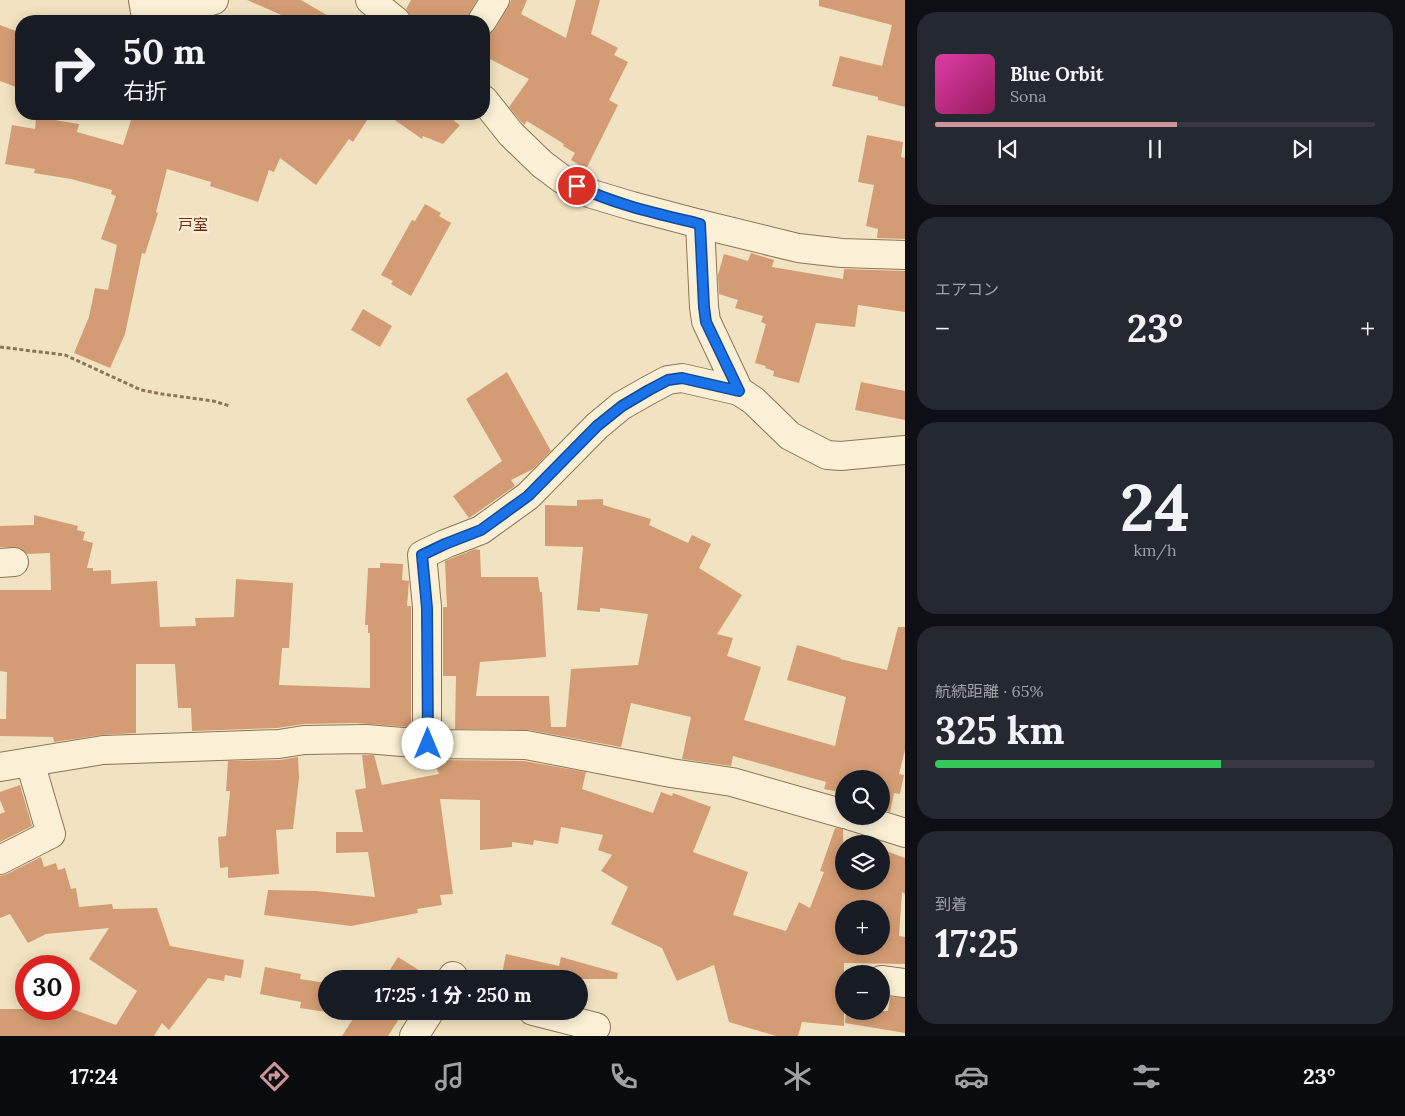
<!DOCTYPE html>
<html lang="ja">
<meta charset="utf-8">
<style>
body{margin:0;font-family:Lora,"Noto Sans JP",serif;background:#242831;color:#f1f3f6;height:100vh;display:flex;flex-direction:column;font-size:19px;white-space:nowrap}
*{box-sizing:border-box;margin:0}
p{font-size:16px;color:#9ea1a6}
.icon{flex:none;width:28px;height:28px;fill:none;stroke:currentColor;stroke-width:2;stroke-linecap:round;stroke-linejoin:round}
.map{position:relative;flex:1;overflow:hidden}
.details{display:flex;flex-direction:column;gap:12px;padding:12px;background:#0d0f14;width:500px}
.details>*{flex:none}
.top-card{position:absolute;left:15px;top:15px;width:475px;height:105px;border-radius:20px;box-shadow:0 2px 12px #0003;background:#171b24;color:#f1f3f6;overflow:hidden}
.fabs{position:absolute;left:835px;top:770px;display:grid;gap:10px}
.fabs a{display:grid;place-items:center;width:55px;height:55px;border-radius:50%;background:#171b24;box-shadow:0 2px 12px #0003;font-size:25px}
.speed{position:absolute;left:15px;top:955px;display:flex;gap:10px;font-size:25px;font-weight:700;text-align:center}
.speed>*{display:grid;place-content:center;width:65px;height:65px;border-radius:50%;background:#171b24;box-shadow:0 2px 12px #0003;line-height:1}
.speed .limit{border:8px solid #d22;background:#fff;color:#111}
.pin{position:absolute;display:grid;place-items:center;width:42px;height:42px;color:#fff;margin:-21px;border:2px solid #fff;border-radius:50%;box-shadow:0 1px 5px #0007}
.me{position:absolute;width:55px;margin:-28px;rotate:0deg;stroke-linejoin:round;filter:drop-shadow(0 0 4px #0008)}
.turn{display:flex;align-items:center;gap:18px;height:105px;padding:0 25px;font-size:22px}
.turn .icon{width:65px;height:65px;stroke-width:2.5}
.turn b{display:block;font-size:35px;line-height:42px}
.big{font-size:38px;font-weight:800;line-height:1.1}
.details .card{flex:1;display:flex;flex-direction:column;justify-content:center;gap:8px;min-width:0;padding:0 18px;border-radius:20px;background:#242831}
.details .dial{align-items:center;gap:0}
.dial b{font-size:65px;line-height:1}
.song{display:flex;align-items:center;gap:15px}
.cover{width:60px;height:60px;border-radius:8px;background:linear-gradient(135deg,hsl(320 70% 55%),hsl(330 70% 35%))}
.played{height:5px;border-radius:2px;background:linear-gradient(90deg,#cd9597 55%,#363941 55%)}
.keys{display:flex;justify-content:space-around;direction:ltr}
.heat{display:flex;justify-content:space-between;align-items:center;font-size:28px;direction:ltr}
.charge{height:8px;border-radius:4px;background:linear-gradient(90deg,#34c759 65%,#363941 0)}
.trip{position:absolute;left:318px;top:970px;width:270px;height:50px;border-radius:25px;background:#171b24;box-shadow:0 2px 12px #0003;font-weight:800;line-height:50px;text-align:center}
.tabs{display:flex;height:80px;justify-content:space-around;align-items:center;background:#090b0e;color:#9ea1a6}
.tabs .icon{width:35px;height:35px}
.tabs .active{color:#cd9597}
.tabs b{font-size:22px;color:#f1f3f6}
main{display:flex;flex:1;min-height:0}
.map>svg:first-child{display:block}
.building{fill:#d39c74;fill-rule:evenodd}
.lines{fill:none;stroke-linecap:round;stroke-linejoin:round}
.minor-casing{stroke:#8d7457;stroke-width:30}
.path{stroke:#8d7457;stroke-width:3;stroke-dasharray:4 2.5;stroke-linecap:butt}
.minor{stroke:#fbf0d5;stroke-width:28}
.route-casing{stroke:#114b97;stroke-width:12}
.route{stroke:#1a73e8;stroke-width:9}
.labels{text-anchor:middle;stroke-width:5;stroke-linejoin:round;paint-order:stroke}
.neighbourhood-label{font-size:15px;fill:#6b2a18;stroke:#f8edd1}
</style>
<main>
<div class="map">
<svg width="905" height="1036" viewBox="0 0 905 1036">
<rect width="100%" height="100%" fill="#f1e3c1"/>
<g class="building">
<polygon points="247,0 301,0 337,21 295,21"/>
<polygon points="411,0 477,0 469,13 466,21 411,21 410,15 406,9"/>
<polygon points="511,0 527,0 521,14 566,38 576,0 600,0 591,34 618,48 614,55 628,62 609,100 618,105 586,169 571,160 575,153 563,146 564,144 527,121 524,125 509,107 529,79 484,56 484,36 490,34 495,29 508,8"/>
<polygon points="819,0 905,0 905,107 878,100 878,97 832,86 840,56 882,66 892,25 819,6"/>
<polygon points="0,25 21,33 21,89 0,81"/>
<polygon points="133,114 371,114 353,142 349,139 316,185 280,158 274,172 269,170 258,202 210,186 211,182 167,169 156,212 158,213 145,254 142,253 125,334 110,368 74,353 89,317 95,288 108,290 117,245 101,239 116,196 111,194 112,190 71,179 34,173 35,169 5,164 12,125 35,129 36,117 79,124 77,132 123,145"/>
<polygon points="386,114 459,114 454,121 460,125 443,144 423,136 422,139"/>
<polygon points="867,135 903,142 901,157 905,158 905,239 877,238 878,229 866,226 874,185 858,182"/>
<polygon points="425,204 441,213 439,216 451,223 411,296 391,284 393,281 381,275 412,220 415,221"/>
<polygon points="751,253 774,260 772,267 843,279 844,269 905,271 905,312 858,305 855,327 816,323 799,383 773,376 774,371 765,368 766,366 755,363 766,324 761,322 763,316 735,308 738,300 719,294 718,275 724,254 748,261"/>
<polygon points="363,309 392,326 380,347 351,330"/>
<polygon points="507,372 551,451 533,469 511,480 515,486 469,518 453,496 502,461 466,399"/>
<polygon points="861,382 905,391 905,420 855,410"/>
<polygon points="603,499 603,505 651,519 649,525 688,543 692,535 711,544 699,568 742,595 717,634 733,638 727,656 761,667 744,720 835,746 846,697 787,680 797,645 841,658 840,659 887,670 898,627 905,627 905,750 899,774 904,775 900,794 894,793 890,812 881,809 881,779 844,779 844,793 824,789 826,782 733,756 731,766 682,759 691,717 631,703 621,747 529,730 455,729 456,676 443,676 443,607 447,607 445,561 475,549 480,550 481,577 538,577 540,592 542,592 546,657 480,662 476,696 549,696 551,727 566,727 571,669 638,665 648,614 600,608 600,612 577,610 583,547 545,546 545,505 577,506 577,500"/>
<polygon points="34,515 78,526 77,530 85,532 83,540 93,543 87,568 93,568 93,571 111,570 111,584 157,581 160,627 196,626 195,618 234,617 236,579 293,583 289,648 282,648 279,685 370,688 370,633 368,633 368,625 365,625 368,568 380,568 380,563 403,564 402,580 409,581 407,606 411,606 411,727 355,723 304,724 277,728 192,731 191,708 178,708 175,664 136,664 136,733 101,735 54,742 53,737 0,736 0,719 6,719 7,672 0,671 0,590 51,590 50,553 27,554 20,548 0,547 0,526 34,525"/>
<path d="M362 755H374L382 785 439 774 434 761 436 760 524 761 586 772 582 789 653 813 661 792 672 796 673 793 711 807 693 852 748 872 733 915 786 931 799 902 810 908 824 872 820 871 835 828 843 829 844 881H881V849L905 858V894L902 892 899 936 905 937V964L844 963V1026L802 1022 798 1036H776L729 1022 714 965 677 981 662 948 611 924 628 887 601 871 612 855 598 850 603 835 561 827 558 844 534 840 533 845 512 842V847L480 850V800L440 799 453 894 440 895 442 905 417 909 418 913 351 926 264 915 268 890 316 891 375 897 368 852 336 853V832H363L355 790 366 788ZM844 909H881V946H844Z"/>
<polygon points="298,757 299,778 293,829 276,830 279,874 228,878 228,867 220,868 218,837 226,836 230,791 226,791 228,761 280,760"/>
<polygon points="20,785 32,826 0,842 0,814 5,812 0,800 0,792"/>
<polygon points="41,857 44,867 56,863 58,870 65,868 71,889 76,888 79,907 112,904 113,909 157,908 170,946 244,960 241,978 225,975 224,981 208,978 169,1030 162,1023 154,1036 0,1036 0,1009 72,1009 116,1025 137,991 89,959 109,928 46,934 28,943 10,914 0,918 0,876 7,874"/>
<polygon points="506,954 559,966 561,957 618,973 617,979 501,979"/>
<polygon points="398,957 433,979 384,979"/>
<polygon points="265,967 301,974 300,979 326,983 326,1012 300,1008 301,1002 260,994"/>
<polygon points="890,997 905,998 905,1033 845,1023 846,1011 888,1011"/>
<polygon points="358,1011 404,1011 388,1036 342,1036"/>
</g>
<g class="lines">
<g class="minor-casing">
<g id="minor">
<polyline points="143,0 145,12 202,4 214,0"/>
<polyline points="370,0 396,21"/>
<polyline points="482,21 495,0"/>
<polyline points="484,100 511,134 542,164 562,179 592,194 632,206 700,224 798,248 842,253 905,255"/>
<polyline points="739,391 754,401 790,436 827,455 841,456 905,450"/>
<polyline points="0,563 14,562"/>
<polyline points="427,744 427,607 422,555 445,544 481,530 528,496 597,426 621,406 649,390 668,380 682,378 739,391 706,321 704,307 700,224"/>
<polyline points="0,767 103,750 279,744 304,740 366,739 427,744 526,745 671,773 732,782 844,814"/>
<polyline points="851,816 905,833"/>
<polyline points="0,860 51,834 30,762"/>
<polyline points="451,979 453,976"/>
<polyline points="881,980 905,983"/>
<polyline points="533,1011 596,1027"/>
<polyline points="414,1036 430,1011"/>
</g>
</g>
<polyline class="path" points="0,347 65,355 141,390 162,394 213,401 230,406"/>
<use href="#minor" class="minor"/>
</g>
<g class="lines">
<g class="route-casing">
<path id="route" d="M428 744 427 608 422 555 445 544 481 530 528 496 597 426 622 406 649 390 668 380 682 378 739 391 706 322 704 307 700 224C659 214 616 205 577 186"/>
</g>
<use href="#route" class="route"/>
</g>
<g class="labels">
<g class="neighbourhood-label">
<text x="193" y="230">戸室</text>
</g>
</g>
</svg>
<div class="fabs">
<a><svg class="icon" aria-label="search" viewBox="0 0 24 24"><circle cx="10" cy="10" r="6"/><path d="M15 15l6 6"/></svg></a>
<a><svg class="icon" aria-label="layers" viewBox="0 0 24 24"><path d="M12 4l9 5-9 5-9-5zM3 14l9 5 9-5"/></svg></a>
<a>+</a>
<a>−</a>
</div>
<div class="speed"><div class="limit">30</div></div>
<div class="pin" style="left:577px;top:186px;background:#d93025"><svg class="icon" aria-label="arrive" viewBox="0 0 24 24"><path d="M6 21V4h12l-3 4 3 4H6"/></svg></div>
<svg class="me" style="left:428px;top:744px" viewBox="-20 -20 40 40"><circle r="19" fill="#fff"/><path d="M0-13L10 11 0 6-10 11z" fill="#1a73e8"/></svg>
<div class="trip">17:25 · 1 分 · 250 m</div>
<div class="top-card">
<div class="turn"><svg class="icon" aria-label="right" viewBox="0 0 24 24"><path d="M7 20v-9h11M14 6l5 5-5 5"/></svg><div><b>50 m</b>右折</div></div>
</div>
</div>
<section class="details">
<div class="card">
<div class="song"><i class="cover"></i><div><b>Blue Orbit</b><p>Sona</p></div></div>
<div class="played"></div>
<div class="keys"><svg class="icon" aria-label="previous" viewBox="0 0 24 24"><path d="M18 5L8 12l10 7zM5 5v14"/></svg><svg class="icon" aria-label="pause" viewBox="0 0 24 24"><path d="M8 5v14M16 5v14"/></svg><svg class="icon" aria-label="next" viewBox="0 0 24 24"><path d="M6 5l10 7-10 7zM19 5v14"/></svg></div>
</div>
<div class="card"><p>エアコン</p>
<div class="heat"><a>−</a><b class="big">23°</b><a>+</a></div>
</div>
<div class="card dial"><b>24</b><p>km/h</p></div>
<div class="card"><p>航続距離 · 65%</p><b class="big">325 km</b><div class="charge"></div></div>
<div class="card"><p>到着</p><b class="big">17:25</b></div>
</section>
</main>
<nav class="tabs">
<b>17:24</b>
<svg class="icon active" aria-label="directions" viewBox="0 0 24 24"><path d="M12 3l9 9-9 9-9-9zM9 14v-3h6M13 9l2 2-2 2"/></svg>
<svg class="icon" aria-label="music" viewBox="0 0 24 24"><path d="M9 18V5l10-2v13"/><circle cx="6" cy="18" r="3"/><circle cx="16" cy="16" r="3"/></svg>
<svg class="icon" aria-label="phone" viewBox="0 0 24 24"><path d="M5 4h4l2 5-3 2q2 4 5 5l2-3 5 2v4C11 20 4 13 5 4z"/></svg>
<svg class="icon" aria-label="climate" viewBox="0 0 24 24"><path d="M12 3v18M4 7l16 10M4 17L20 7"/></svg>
<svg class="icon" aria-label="car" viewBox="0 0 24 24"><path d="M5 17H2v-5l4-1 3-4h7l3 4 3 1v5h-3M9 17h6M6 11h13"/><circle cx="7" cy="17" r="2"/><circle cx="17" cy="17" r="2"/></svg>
<svg class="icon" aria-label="filters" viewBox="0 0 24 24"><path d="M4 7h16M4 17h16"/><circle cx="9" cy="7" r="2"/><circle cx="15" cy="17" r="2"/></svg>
<b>23°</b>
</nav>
